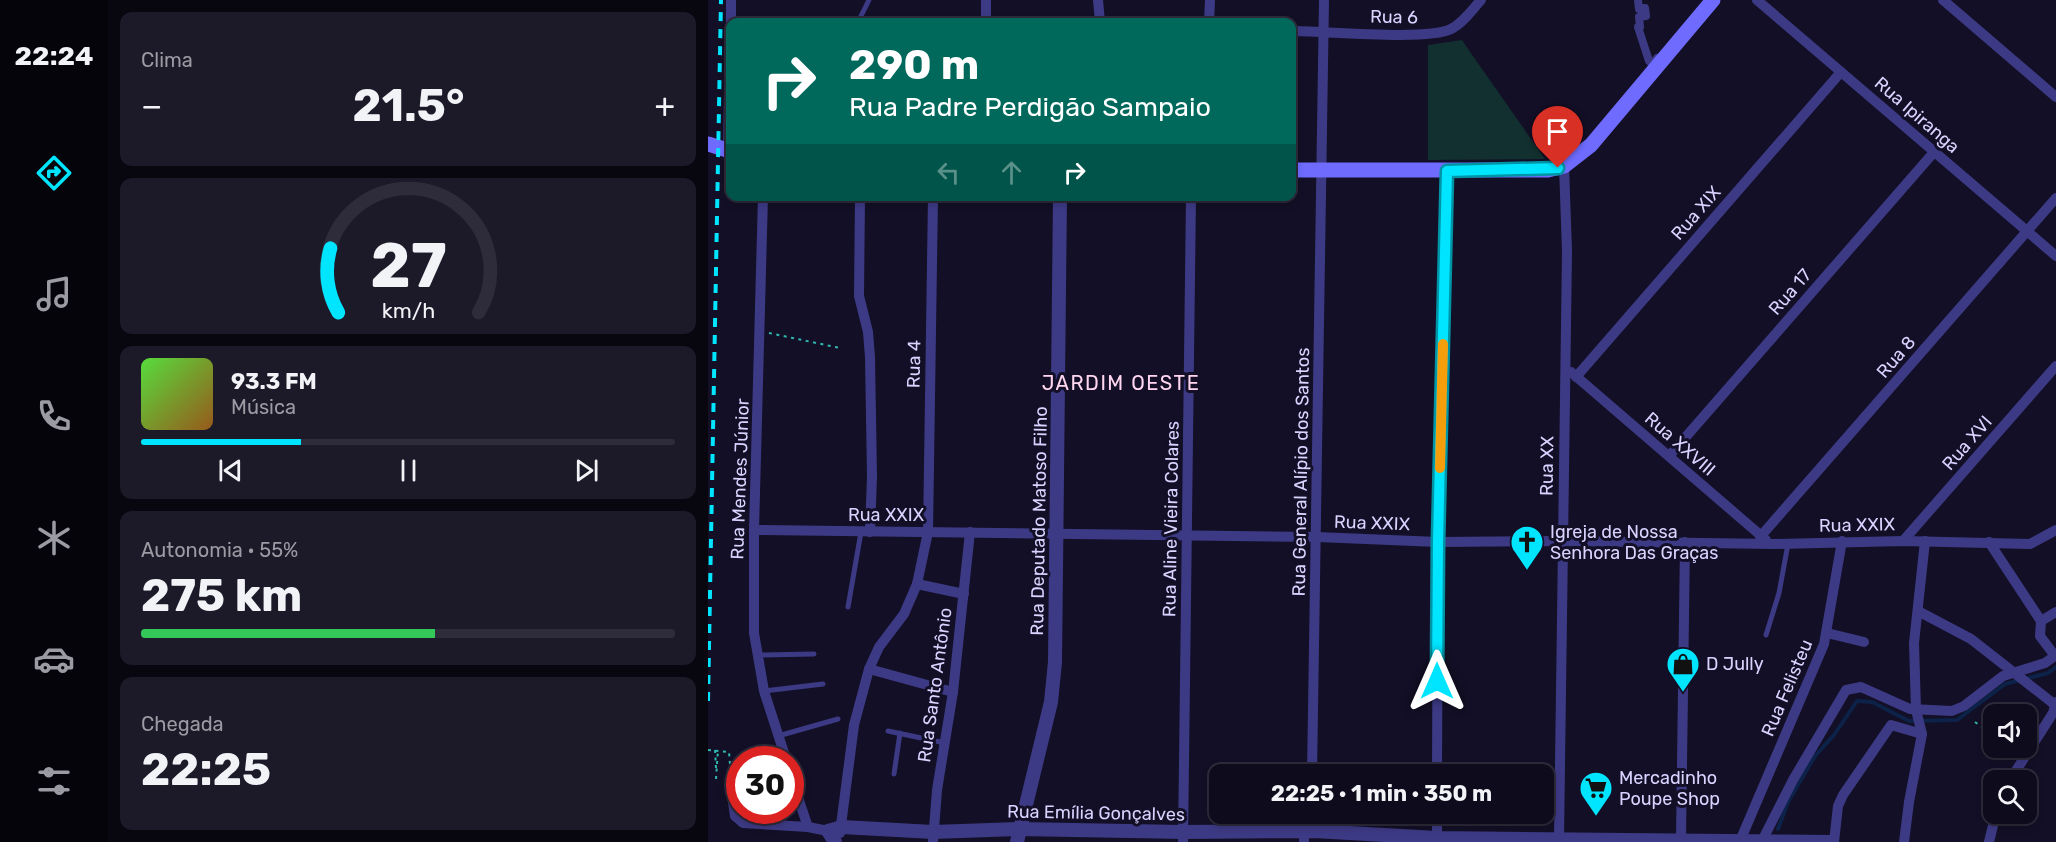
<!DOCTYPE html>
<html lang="pt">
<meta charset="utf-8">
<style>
body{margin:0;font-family:Rubik,sans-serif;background:#1c1929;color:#f1f3f6;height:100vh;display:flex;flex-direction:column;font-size:22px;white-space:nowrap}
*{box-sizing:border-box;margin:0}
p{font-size:20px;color:#9b9ba3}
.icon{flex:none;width:33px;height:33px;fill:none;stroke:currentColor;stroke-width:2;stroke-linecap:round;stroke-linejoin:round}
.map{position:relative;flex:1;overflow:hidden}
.sheet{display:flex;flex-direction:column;gap:12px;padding:12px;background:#08060f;width:600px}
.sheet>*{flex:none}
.banner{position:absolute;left:18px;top:18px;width:570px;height:183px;border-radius:12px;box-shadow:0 3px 9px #0003,0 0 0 2px #2e2b3b;background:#00695c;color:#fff;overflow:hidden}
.controls{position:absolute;left:1275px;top:704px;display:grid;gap:12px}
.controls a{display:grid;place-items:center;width:54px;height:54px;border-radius:12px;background:#0e0b1c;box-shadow:0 3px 9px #0003,0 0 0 2px #2e2b3b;font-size:30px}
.speed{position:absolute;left:18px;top:746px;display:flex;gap:12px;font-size:30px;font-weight:700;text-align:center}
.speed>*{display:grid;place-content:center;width:78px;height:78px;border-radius:50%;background:#0e0b1c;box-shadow:0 3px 9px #0003,0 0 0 2px #2e2b3b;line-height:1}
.speed .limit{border:9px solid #d22;background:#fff;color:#111}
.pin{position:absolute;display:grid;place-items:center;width:51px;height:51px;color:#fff;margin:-62px -26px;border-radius:50% 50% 50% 0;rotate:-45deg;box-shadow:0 0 6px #0007}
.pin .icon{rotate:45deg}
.me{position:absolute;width:66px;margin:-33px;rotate:0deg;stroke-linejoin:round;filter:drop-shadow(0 0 4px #0008)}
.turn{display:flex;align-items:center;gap:21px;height:126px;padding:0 24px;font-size:27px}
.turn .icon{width:78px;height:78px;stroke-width:2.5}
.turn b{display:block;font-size:42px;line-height:51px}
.lanes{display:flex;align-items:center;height:57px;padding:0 24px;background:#0003;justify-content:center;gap:30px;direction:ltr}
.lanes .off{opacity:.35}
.big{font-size:45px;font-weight:700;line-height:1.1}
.sheet .card{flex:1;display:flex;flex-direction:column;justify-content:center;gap:9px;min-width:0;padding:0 21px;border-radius:12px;background:#1c1929}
.sheet .dial{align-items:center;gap:0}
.dial svg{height:156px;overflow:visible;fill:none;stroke:#2e2b3b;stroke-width:7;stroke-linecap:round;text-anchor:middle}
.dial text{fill:#f1f3f6;stroke:none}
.song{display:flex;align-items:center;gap:18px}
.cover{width:72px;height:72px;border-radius:9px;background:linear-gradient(135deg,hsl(110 70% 55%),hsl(30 70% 35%))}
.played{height:6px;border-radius:3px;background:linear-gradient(90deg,#00e5ff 30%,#2e2b3b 30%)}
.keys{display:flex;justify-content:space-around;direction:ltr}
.heat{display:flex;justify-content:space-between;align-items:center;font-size:33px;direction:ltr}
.charge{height:9px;border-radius:4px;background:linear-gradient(90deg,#34c759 55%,#2e2b3b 0)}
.trip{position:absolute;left:501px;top:764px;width:345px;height:60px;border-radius:12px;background:#0e0b1c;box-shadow:0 3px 9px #0003,0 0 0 2px #2e2b3b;font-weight:700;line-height:60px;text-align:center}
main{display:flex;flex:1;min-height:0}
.tabs{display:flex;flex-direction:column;width:108px;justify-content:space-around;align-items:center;background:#06040b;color:#9b9ba3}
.tabs .icon{width:42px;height:42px}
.tabs .active{color:#00e5ff}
.tabs b{font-size:27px;color:#f1f3f6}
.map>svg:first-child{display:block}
.green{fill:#12302f}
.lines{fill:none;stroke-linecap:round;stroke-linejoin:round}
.stream{stroke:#0c2248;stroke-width:4}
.path{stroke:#2fb8b0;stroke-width:2;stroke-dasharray:3 4.5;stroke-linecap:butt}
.service{stroke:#3d3a85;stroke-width:5}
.pedestrian{stroke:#3d3a85;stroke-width:8}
.minor{stroke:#3d3a85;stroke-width:10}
.tertiary{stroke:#3d3a85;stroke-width:14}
.secondary{stroke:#6f6bff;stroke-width:15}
.rail{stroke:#00e5ff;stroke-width:4;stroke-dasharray:9 8;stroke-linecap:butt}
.route-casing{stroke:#0095a6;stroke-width:15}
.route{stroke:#00e5ff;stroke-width:10}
.slow{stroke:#f59e0b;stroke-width:10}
.labels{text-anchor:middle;stroke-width:6;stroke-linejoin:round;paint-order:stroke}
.street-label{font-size:18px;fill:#d9d4ff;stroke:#130f26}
.poi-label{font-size:18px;fill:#d9d4ff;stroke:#130f26;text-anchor:start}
.neighbourhood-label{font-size:20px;letter-spacing:1.5px;fill:#ffd6f0;stroke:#130f26}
</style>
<main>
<nav class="tabs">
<b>22:24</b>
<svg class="icon active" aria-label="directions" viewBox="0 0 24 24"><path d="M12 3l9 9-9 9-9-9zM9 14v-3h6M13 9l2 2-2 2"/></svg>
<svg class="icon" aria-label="music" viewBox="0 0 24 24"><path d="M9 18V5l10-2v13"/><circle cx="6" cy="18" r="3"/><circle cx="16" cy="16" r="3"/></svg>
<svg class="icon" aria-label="phone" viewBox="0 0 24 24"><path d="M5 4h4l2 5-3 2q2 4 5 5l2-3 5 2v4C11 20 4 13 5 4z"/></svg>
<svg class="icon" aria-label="climate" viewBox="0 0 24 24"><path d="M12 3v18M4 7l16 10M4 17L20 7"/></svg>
<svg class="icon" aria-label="car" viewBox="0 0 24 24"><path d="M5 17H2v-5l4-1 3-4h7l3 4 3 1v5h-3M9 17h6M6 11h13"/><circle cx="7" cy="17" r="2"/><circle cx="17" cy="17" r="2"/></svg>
<svg class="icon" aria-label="filters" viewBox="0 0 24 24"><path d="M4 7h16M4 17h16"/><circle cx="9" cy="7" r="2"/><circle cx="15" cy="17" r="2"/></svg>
</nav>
<section class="sheet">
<div class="card"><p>Clima</p>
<div class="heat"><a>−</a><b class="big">21.5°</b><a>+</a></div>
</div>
<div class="card dial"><svg viewBox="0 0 100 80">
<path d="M14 69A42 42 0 1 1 86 69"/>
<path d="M14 69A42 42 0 0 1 10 36" stroke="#00e5ff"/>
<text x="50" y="56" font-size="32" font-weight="700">27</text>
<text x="50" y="72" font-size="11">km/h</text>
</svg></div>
<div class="card">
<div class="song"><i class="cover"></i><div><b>93.3 FM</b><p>Música</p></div></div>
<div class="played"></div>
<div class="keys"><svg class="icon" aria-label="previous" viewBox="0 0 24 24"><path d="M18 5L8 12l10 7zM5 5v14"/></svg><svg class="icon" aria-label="pause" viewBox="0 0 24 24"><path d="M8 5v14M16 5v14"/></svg><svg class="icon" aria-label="next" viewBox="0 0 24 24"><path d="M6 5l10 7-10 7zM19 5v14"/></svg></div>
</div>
<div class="card"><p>Autonomia · 55%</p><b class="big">275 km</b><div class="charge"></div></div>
<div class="card"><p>Chegada</p><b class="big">22:25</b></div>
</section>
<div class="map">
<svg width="1348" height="842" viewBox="0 0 1348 842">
<rect width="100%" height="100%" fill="#130f26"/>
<polygon class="green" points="754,40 760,49 837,159 720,160 720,45"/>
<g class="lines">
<polyline class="stream" points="1070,829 1080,802 1107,756 1126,735 1149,701 1164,702 1201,721 1249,720 1297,684 1340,673 1348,667"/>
<g class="path">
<polyline points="61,333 132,348"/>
<polyline points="1267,722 1286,736"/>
<polyline points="1300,747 1307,753"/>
<polyline points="0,750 21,752 24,790"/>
<polyline points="7,750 8,768"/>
<polyline points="8,779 10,750"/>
</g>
<g class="service">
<polyline points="150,22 161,0"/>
<polyline points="140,607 153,532"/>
<polyline points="1058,635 1071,593 1080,544"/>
<polyline points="49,655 106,654"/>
<polyline points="56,691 115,684"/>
<polyline points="180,731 237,743"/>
<polyline points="70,736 130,719"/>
<polyline points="186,774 192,733"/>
</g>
<polyline class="pedestrian" points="930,0 931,9 937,8 938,16 931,17 932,27 930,27 941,61 944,64 949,58"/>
<g class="minor">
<polyline points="390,0 392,22"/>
<polyline points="1049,0 1348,256"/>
<polyline points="1235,0 1348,97"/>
<polyline points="23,22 23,0"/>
<polyline points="278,22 278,0"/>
<polyline points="501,22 502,0"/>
<path d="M584 31C615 31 720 41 743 29 755 23 764 10 773 0"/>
<polyline points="20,150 22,37"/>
<polyline points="55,196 46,530 46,633 56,691 78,759"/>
<polyline points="152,196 151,296 160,332 162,357 164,476 162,532"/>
<polyline points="863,372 1058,540"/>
<polyline points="868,377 1133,72"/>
<polyline points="962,455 1227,151"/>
<polyline points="46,530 609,537 730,542 855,541 1066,544 1195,541 1322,544 1348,530"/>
<polyline points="1052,537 1348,198"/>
<polyline points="1195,541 1348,366"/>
<polyline points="1281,542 1333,621 1332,636 1347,656"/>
<polyline points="209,584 256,594"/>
<polyline points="1210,611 1263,639 1346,704"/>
<polyline points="1333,621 1348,612"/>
<polyline points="1119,633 1156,642"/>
<polyline points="161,669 245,692"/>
<polyline points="82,774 100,827"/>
<polyline points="604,774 616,0"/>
<polyline points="729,774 730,542 739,171"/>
<polyline points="1302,780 1345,713 1348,702"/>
<polyline points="25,802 27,816 35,823 100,827 120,831"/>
<polyline points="132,833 146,725 161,669 171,647 196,614 209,584 220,532 225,196"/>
<polyline points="729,838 729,813"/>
<polyline points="851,838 859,251 856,166"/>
<polyline points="973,839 977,542"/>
<polyline points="1032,841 1116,644 1134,541"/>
<polyline points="1054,841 1085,780 1138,690 1153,687 1202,709 1244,711 1256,706 1295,676 1337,663 1348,655"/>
<polyline points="225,842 229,790 245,692 262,532"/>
<polyline points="475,842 483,196"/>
<polyline points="596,842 596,831 603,813"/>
<polyline points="1126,842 1130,806 1135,795 1183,725 1214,734"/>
<polyline points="1196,842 1201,802 1214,734 1208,710 1206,643 1217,541"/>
<polyline points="1281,842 1288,813"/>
</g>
<g class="tertiary">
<polyline points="127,842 120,831 134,827 225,832 310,829 475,832 606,831 729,838 1124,842"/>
<polyline points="309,842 343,702 347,662 352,196"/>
</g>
<g class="secondary">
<polyline points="0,144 22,151"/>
<polyline points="584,170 840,170 856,166 883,145 1005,0"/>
</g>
<polyline class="rail" points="0,701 13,0"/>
</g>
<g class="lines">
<g class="route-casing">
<polyline id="route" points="729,681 730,542 739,171 850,168"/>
</g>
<use href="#route" class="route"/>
<polyline class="slow" points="732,468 735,344"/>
</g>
<defs>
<g id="church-pin" transform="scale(1.725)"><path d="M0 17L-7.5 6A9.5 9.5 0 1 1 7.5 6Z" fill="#00e5ff" stroke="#130f26"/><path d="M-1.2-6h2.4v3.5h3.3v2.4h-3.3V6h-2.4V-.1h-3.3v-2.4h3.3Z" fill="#111"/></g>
<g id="shop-pin" transform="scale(1.725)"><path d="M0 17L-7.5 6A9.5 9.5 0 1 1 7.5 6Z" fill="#00e5ff" stroke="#130f26"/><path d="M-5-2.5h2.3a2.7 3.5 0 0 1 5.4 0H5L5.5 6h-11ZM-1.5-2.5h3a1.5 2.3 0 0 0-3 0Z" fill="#111"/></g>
<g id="supermarket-pin" transform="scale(1.725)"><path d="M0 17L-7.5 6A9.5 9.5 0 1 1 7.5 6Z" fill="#00e5ff" stroke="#130f26"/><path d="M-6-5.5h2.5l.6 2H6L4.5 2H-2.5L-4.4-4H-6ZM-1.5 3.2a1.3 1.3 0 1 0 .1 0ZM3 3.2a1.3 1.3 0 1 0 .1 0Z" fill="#111"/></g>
</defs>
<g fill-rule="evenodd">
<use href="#church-pin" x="819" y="542"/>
<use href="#shop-pin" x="975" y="664"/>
<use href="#supermarket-pin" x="888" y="788"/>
</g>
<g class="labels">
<g class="street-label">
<text transform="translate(686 17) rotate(1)" y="6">Rua 6</text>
<text transform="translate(1209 115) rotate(41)" y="6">Rua Ipiranga</text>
<text transform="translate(988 213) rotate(-49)" y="6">Rua XIX</text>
<text transform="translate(1082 292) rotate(-49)" y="6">Rua 17</text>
<text transform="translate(1188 357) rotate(-49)" y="6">Rua 8</text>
<text transform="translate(206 364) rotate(-89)" y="6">Rua 4</text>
<text transform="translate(1259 443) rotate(-49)" y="6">Rua XVI</text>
<text transform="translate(972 444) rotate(41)" y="6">Rua XXVIII</text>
<text transform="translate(839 466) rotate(-89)" y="6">Rua XX</text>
<text transform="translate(593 472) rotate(-89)" y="6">Rua General Alípio dos Santos</text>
<text transform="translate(32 479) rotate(-88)" y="6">Rua Mendes Júnior</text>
<text x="178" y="521">Rua XXIX</text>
<text transform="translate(463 519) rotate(-89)" y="6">Rua Aline Vieira Colares</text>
<text transform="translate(331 521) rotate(-89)" y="6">Rua Deputado Matoso Filho</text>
<text transform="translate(664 523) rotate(2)" y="6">Rua XXIX</text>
<text transform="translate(1149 525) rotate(-1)" y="6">Rua XXIX</text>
<text transform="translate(227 685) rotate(-82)" y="6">Rua Santo Antônio</text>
<text transform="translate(1079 688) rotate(-67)" y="6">Rua Felisteu</text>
<text transform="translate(388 813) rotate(1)" y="6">Rua Emília Gonçalves</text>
</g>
<g class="poi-label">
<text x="842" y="538">Igreja de Nossa<tspan x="842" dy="21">Senhora Das Graças</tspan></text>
<text x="998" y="670">D Jully</text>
<text x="911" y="784">Mercadinho<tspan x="911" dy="21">Poupe Shop</tspan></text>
</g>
<g class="neighbourhood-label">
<text x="413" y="390">JARDIM OESTE</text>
</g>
</g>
</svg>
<div class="controls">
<a><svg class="icon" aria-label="sound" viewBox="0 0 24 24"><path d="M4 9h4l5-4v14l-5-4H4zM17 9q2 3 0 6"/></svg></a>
<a><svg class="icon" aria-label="search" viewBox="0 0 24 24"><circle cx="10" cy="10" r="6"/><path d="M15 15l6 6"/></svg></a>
</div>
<div class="speed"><div class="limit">30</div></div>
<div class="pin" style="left:850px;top:168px;background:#d93025"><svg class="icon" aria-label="arrive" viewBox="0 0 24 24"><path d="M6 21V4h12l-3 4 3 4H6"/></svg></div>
<svg class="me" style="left:729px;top:681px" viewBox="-20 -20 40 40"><path d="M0-17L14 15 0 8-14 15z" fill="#00e5ff" stroke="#fff" stroke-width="4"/></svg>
<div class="trip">22:25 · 1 min · 350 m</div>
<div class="banner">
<div class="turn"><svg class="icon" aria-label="right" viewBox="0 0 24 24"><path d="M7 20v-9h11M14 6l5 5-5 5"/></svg><div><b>290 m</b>Rua Padre Perdigão Sampaio</div></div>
<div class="lanes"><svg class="icon off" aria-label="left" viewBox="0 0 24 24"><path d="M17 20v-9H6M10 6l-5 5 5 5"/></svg><svg class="icon off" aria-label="ahead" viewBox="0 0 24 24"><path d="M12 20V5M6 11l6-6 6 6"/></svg><svg class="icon" aria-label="right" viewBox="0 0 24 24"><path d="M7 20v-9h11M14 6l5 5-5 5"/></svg></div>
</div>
</div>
</main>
